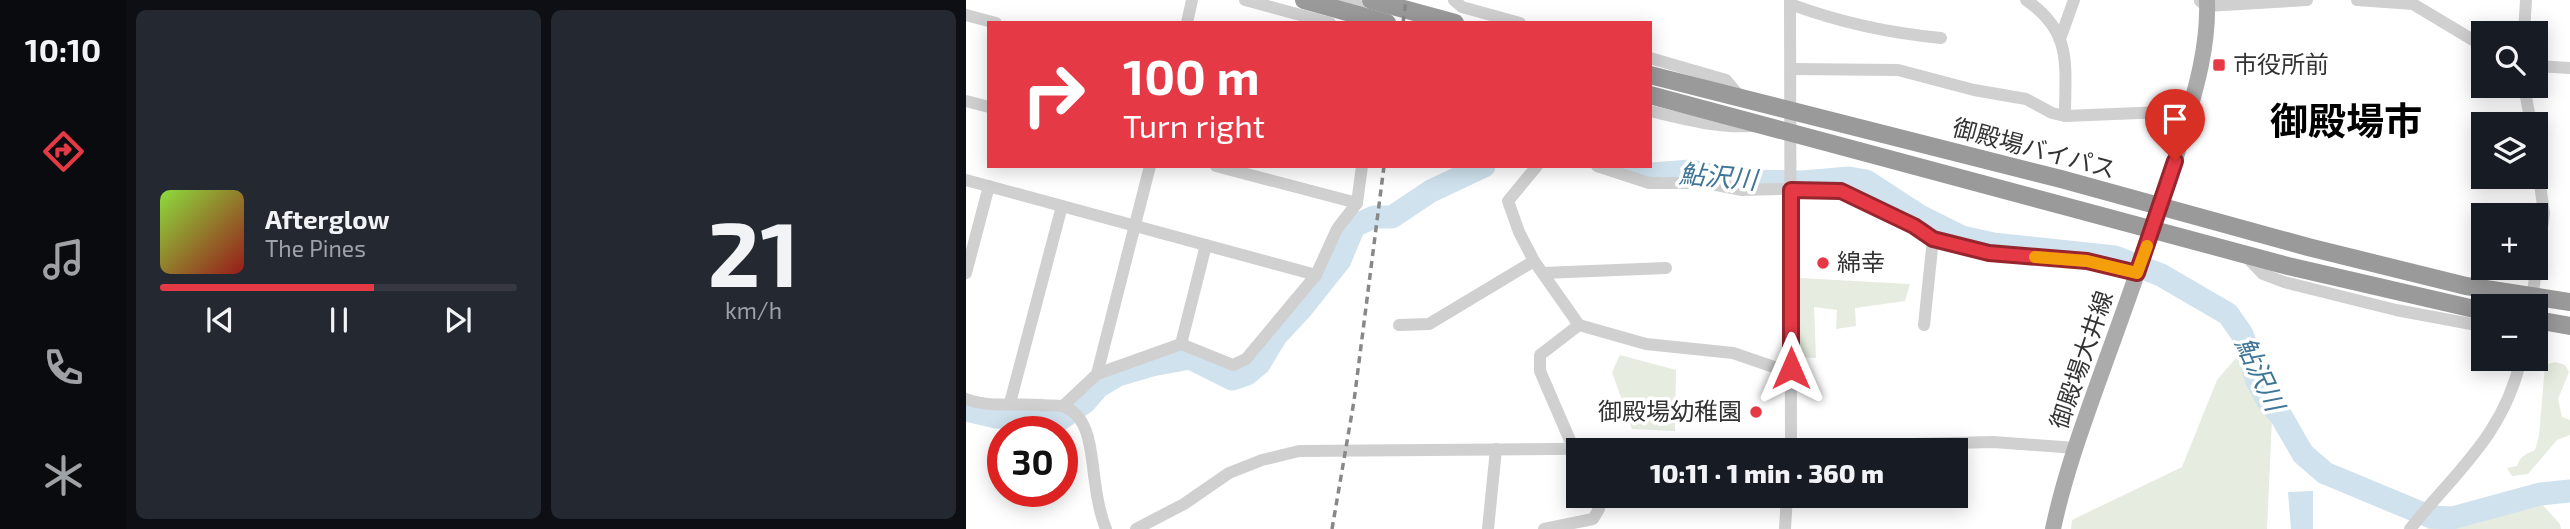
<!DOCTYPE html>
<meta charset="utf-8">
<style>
body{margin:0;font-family:"Exo 2","Noto Sans JP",sans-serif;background:#242831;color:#f1f3f6;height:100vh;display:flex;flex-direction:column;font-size:26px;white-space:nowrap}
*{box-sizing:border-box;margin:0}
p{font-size:23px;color:#9ea1a6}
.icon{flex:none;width:38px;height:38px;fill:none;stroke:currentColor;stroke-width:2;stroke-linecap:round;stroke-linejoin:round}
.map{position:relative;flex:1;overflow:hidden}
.side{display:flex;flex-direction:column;gap:10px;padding:10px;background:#0d0f14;width:840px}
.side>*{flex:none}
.top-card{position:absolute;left:21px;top:21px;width:665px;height:147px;border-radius:0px;box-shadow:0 4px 18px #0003;background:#e63946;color:#fff;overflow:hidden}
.controls{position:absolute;left:1505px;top:21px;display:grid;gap:14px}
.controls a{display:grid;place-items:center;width:77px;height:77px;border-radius:0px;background:#171b24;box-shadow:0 4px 18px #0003;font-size:35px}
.speed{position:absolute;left:21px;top:416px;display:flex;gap:14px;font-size:35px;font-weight:700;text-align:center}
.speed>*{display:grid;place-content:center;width:91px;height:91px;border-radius:50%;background:#171b24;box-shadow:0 4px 18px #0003;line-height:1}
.speed .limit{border:10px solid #d22;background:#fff;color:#111}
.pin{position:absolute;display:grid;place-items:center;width:60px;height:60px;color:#fff;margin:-72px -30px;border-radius:50% 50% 50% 0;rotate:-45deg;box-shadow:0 0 7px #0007}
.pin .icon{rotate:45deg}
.me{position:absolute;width:77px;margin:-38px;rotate:0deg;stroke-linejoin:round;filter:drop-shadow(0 0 5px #0008)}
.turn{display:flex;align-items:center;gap:24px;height:147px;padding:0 21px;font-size:32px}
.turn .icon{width:91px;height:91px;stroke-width:2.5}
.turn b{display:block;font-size:49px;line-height:60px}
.side .tile{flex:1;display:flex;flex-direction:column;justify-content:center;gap:10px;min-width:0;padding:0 24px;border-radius:10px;background:#242831}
.side .dial{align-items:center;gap:0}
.dial b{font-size:91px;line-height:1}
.song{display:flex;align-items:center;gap:21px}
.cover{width:84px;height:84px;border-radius:10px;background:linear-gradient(135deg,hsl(90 70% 55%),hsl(0 70% 35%))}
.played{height:7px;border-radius:4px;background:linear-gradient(90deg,#e63946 60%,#363941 60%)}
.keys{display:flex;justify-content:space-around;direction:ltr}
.side .tiles{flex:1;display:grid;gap:10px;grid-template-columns:repeat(2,1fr)}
.trip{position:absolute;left:600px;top:438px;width:402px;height:70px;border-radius:0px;background:#171b24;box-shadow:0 4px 18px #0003;font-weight:800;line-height:70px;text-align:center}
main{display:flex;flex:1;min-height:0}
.menu{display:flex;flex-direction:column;width:126px;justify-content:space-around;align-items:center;background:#090b0e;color:#9ea1a6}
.menu .icon{width:49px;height:49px}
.menu .active{color:#e63946}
.menu b{font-size:32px;color:#f1f3f6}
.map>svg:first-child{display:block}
.green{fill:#e6ecdf}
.water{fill:#cfe2ee}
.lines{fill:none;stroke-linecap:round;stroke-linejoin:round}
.river{stroke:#cfe2ee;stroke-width:23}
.minor{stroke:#d0d0d0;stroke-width:12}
.major{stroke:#ababab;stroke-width:16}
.highway{stroke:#9a9a9a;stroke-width:18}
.rail{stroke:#888;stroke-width:3.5;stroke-dasharray:7 5;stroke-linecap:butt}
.route-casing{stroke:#96252e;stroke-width:18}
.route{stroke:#e63946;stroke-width:12}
.slow{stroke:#f59e0b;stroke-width:12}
.poi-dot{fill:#e63946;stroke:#fff;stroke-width:2.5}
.labels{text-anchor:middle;stroke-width:7;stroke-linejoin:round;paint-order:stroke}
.poi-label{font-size:24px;fill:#333;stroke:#fff;text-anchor:start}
.street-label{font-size:24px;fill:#333;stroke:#fff}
.water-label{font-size:26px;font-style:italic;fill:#3f7597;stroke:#fff}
.town-label{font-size:38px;font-weight:bold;fill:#000;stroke:#fff}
</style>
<main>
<nav class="menu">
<b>10:10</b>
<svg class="icon active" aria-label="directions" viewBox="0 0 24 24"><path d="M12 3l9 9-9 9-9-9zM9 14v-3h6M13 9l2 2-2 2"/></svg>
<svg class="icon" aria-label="music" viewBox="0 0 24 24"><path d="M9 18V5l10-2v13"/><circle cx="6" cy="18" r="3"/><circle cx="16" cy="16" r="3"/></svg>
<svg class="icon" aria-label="phone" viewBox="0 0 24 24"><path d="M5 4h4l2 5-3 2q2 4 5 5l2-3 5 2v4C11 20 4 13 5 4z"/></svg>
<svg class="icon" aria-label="climate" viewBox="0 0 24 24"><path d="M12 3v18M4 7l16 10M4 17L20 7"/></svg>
</nav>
<section class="side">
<div class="tiles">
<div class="tile">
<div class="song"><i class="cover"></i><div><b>Afterglow</b><p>The Pines</p></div></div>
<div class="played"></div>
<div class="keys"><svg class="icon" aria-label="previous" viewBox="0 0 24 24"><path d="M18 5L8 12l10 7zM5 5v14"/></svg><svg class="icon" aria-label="pause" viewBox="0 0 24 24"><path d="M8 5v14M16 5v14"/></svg><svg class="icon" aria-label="next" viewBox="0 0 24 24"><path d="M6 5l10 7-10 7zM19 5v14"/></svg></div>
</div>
<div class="tile dial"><b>21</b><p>km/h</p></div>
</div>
</section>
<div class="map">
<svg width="1604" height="529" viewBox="0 0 1604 529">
<rect width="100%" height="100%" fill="#fff"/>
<g class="green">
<polygon points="833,278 944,284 939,301 889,308 890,326 870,329 871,310 848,307 850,358 833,357"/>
<polygon points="1276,351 1306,419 1301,529 1105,529 1106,520 1216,467 1251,380"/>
<polygon points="654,355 710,370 709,431 666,429 646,372"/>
<path d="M1589 362 1599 365 1603 372 1592 399 1596 417 1604 420V435L1591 440 1562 474 1546 476 1541 468 1551 466C1554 456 1560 454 1569 450L1573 436 1579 365Z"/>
<polygon points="1574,502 1594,524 1595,529 1459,529"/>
</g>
<polygon class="water" points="1347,491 1347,529 1325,529 1322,492"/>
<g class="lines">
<g class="river">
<polyline points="650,166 686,174 725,171 777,181 837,182 883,178 900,181 952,215 996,237 1027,244 1149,257 1195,275 1262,314 1276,334 1291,381 1302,401 1315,416 1337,454 1359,473 1465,517 1486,518 1574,494 1604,491"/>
<polyline points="0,410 30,417 93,420 119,402 132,387 152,375 186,365 224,358 266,379 281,374 293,364 310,336 335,309 374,260 388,226 408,217 426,217 465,191 518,166"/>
</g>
<g class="minor">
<polyline points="279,0 364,23"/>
<polyline points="371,0 394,6"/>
<polyline points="488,0 496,7 554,23"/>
<polyline points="824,0 825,450"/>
<path d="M1060 0C1107 32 1099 65 1099 116"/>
<polyline points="1391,0 1447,4 1517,46"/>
<polyline points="1234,1 1241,6 1341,0"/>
<path d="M824 4C875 23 921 33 975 38"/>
<polyline points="0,15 30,23"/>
<polyline points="221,23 226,0"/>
<polyline points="1558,33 1560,0"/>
<polyline points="1094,39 1108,0"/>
<polyline points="684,58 760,80 776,99"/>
<polyline points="1570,66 1604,68"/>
<polyline points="825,69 932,70 1008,90 1060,99 1086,113 1099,116 1223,111"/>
<polyline points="1558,86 1565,124"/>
<polyline points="0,101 23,107"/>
<path d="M684 111C718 119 750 128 785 126"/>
<polyline points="250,166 391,203"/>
<polyline points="571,166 542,201 553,232 568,261 613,325 680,344 767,353 811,368 825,368"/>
<polyline points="631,166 683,183 740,183 776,190 844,188 875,191 948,226 967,239 1023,253 1121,261 1171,273"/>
<polyline points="0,180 350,275"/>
<polyline points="1278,254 1297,274 1318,282 1430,310 1505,324 1517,320"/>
<polyline points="0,273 23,186"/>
<polyline points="577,273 700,268"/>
<polyline points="1565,306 1578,213 1570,155"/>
<polyline points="433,325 463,324 568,261"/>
<polyline points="958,325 967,239"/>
<polyline points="215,344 240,245"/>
<polyline points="131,374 184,166"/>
<path d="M0 399C24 408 49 403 75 405 81 406 90 405 96 406 126 415 125 458 129 482 131 498 134 514 140 529"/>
<polyline points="44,403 96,206"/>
<polyline points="97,406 131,374 215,344 267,365 280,359 350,275 371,229 391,203 396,166"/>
<polyline points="612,459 574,371 574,355 613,325"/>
<polyline points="170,529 218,504 263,473 296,460 333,451 825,447 1027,442 1109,448"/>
<polyline points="522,529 530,449"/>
<polyline points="578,529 627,519 633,509 627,495"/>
<polyline points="819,529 821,495"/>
<path d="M1444 529C1491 470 1537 436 1555 359"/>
</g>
<path class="major" d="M1087 529C1098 477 1116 427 1134 377 1161 302 1189 227 1212 150 1226 101 1243 52 1241 0"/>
<g class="highway">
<polyline points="338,0 421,23"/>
<polyline points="405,0 489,23"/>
<polyline points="684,75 1095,179 1342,247 1500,286 1604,302"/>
<polyline points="684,95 1322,266 1517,311"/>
<polyline points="1570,320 1604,326"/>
</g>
<g class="rail">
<polyline points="437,23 440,0"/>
<polyline points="366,529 388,401 418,166"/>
</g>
</g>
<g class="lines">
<g class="route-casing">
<polyline id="route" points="825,368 825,190 875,191 948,226 967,239 1023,253 1121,261 1171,273 1209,161"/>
</g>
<use href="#route" class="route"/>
<polyline class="slow" points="1069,257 1121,261 1171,273 1181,246"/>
</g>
<g class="poi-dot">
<rect x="1246" y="58" width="14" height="14" rx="3.5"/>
<circle cx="857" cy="263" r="7"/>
<circle cx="790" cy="412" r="7"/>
</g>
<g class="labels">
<g class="poi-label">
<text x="1267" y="73">市役所前</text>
<text x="871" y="271">綿幸</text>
<text x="776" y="420" text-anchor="end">御殿場幼稚園</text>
</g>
<g class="street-label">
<text transform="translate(1068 149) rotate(15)" y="8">御殿場バイパス</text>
<text transform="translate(1116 360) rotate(-71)" y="8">御殿場大井線</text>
</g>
<g class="water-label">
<text transform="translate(752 177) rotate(5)" y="9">鮎沢川</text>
<text transform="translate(1294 374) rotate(65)" y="9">鮎沢川</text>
</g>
<g class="town-label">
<text x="1380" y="135">御殿場市</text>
</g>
</g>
</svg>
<div class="controls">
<a><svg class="icon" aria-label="search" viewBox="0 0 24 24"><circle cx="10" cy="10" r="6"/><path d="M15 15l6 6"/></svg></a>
<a><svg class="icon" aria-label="layers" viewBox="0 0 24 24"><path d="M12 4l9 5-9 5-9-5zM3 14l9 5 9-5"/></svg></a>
<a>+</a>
<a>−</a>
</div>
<div class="speed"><div class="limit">30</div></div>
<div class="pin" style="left:1209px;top:161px;background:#d93025"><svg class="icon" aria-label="arrive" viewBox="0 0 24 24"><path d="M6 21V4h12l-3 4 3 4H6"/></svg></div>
<svg class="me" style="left:825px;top:368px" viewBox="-20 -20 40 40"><path d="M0-17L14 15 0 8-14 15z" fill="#e63946" stroke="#fff" stroke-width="4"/></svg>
<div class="trip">10:11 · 1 min · 360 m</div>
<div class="top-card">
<div class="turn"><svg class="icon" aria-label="right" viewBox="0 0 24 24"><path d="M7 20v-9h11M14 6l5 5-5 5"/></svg><div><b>100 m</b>Turn right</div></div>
</div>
</div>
</main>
